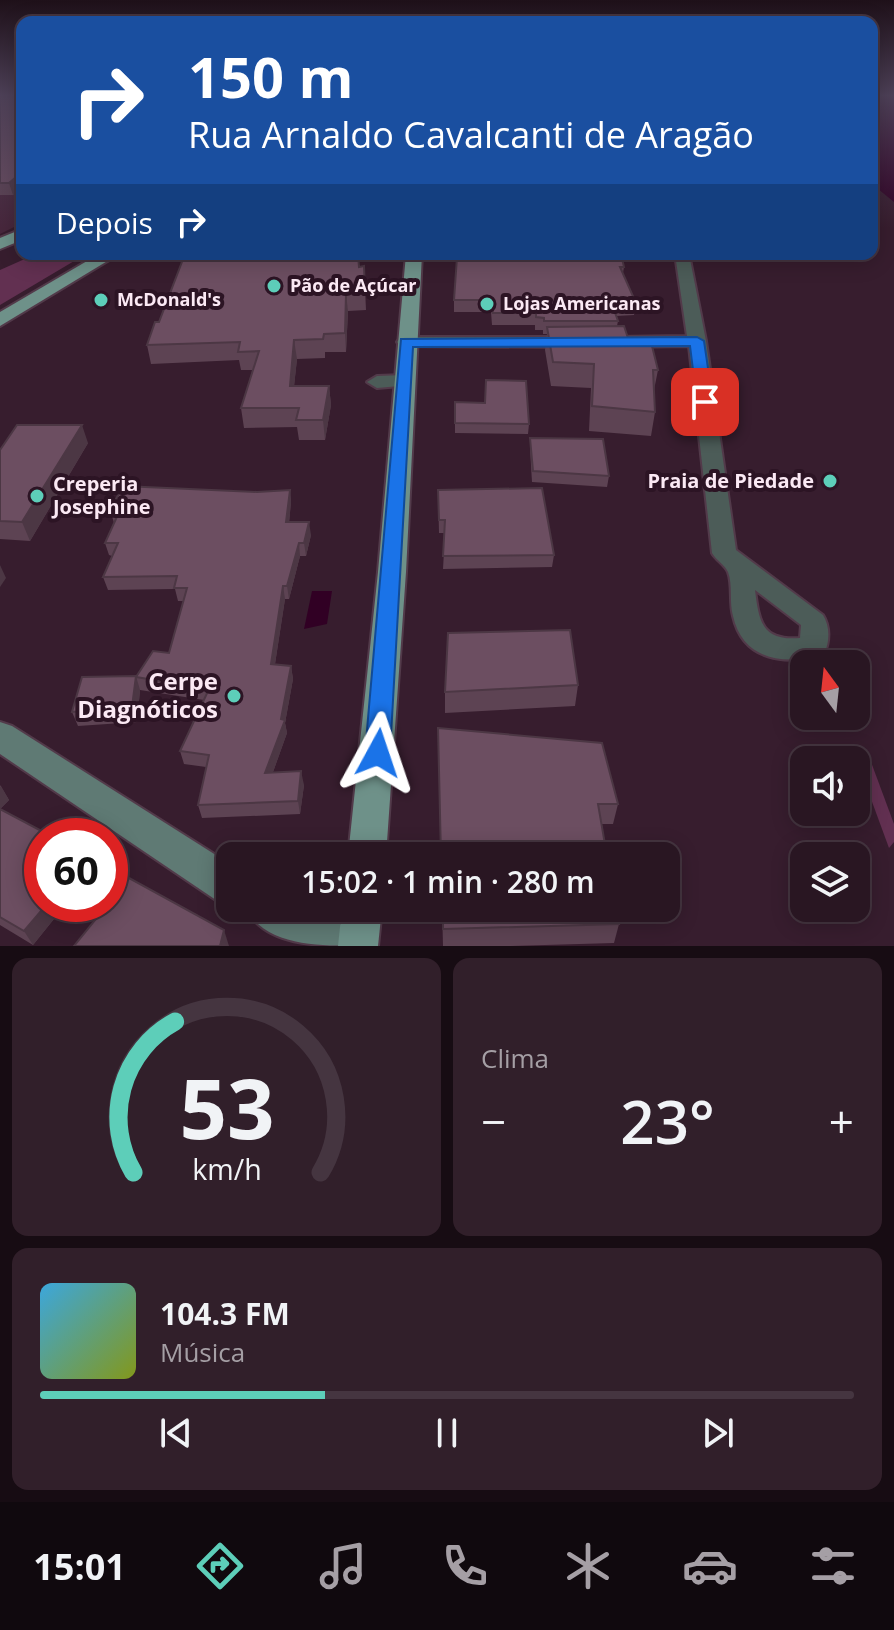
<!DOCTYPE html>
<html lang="pt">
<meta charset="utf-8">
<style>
body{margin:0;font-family:"Open Sans",sans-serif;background:#311f2a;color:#f1f3f6;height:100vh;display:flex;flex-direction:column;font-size:30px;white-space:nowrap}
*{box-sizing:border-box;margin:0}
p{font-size:26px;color:#a59fa5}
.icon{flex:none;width:44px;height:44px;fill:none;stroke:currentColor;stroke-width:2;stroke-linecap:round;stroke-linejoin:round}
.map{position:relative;height:946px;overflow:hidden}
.sheet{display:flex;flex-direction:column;gap:12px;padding:12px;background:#170c13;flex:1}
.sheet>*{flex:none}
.hud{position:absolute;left:16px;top:16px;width:862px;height:244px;border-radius:16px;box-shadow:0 4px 20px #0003,0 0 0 2px #453540;background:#1a4fa0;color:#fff;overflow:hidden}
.needle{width:52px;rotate:345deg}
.controls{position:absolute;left:790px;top:650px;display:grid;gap:16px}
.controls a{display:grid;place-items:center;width:80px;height:80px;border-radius:16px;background:#291622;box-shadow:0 4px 20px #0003,0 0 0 2px #453540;font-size:40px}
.speed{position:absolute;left:24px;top:818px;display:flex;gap:16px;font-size:40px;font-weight:700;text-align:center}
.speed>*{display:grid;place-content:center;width:104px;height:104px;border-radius:50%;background:#291622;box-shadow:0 4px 20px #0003,0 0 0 2px #453540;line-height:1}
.speed .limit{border:12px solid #d22;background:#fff;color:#111}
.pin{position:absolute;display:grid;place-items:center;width:68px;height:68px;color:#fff;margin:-34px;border-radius:16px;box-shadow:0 4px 12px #0006}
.me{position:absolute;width:88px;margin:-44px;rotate:5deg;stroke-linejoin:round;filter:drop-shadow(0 0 6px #0008)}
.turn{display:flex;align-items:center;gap:28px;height:168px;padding:0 40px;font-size:36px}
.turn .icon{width:104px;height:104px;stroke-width:2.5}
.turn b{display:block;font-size:56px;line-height:68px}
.then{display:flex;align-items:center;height:76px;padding:0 40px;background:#0003;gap:16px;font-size:30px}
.big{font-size:60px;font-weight:600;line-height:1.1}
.sheet .widget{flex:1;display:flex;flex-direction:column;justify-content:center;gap:12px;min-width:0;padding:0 28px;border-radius:16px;background:#311f2a}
.sheet .dial{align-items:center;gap:0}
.dial svg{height:208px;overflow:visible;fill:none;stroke:#453540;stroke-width:7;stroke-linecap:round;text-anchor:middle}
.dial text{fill:#f1f3f6;stroke:none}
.song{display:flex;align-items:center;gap:24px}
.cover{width:96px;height:96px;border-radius:12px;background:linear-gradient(135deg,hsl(200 70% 55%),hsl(70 70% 35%))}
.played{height:8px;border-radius:4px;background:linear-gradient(90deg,#5dceb9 35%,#453540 35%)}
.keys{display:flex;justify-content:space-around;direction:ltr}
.heat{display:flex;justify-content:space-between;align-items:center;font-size:44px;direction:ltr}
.sheet .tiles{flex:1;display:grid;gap:12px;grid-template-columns:1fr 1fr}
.widget:last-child{grid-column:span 2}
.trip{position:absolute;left:216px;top:842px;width:464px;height:80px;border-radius:16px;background:#291622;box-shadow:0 4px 20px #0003,0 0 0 2px #453540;font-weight:600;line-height:80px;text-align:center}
.dock{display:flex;height:128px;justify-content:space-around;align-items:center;background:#10090e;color:#a59fa5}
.dock .icon{width:56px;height:56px}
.dock .active{color:#5dceb9}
.dock b{font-size:36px;color:#f1f3f6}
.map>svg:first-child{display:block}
.built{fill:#47273c}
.green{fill:#623051}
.water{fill:#310024}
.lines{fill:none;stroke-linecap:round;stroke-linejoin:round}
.street-casing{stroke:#523a4a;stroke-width:4}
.secondary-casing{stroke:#523a4a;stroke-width:4}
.primary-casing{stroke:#523a4a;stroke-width:4}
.street{fill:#4c5c58;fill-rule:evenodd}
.secondary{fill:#5f7a74;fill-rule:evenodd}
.primary{fill:#6e9189;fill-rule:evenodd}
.wall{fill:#5d4353}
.shaded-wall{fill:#4c3744}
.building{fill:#6c4e61;stroke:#4c3744;stroke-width:2}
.route{fill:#1a73e8;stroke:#114b97;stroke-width:2}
.poi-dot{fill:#5dceb9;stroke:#2c1424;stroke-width:3}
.labels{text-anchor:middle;stroke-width:8;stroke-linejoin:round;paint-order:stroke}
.far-poi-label{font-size:18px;font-weight:bold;fill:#fbe9f4;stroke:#2c1424;text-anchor:start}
.poi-label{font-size:20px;font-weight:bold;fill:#fbe9f4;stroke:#2c1424;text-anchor:end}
.near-poi-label{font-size:24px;font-weight:bold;fill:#fbe9f4;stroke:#2c1424;text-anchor:end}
</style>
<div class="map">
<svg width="894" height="946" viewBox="0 0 894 946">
<rect width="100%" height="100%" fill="#371d2e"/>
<polygon class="built" points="0,175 22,175 22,223 0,234"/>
<g class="green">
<polygon points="36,254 86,254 0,305 0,270"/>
<polygon points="853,750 871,762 894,824 894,842 889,848"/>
</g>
<g class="water">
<polygon points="872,96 894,96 894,202 872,184"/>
<polygon points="312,591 332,591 327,624 304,629"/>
</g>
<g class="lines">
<g class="street-casing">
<g id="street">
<path d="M675 254H689L706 341 736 550 823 615C830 626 830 642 824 654 786 666 743 661 733 616 729 602 733 585 728 572 725 565 716 560 712 553L689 346 615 347 606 342 615 337 687 336ZM755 590 801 625 800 638C762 641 759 622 755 590Z"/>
<polygon points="406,337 573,337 582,342 573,347 400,346 397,342 400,338"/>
<polygon points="404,375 411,377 414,381 411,385 377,388 367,382 377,376"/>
</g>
</g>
<g class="secondary-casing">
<g id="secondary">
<polygon points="0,722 12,726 230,864 230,905 216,900 0,754"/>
<path d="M246 908C284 908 340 904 357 946 319 946 264 946 246 908Z"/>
</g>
</g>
<g class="primary-casing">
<g id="primary">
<polygon points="22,229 22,240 0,249 0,238"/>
<polygon points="99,254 119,254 0,326 0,312"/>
<polygon points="406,254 422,254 406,572 386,856 348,856 378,572"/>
<polygon points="342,908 382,908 378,946 338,946"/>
</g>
</g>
<use href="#street" class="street"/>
<use href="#secondary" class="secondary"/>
<use href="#primary" class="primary"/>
</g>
<g class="wall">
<polygon points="0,96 22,96 22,188 13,195 0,195"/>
<polygon points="526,254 624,267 623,273 636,303 634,315 616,316 618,321 617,326 629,341 658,370 654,390 655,412 651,436 589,431 591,388 551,386 545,350 547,334 543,334 543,330 535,330 535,325 492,325 491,312 454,312 454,300 526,259"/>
<polygon points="364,266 366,310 348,311 346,352 325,352 325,358 297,359 294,386 329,386 331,405 325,440 299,440 297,427 244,428 241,408 253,370 241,370 239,360 151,364 147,345 159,322 359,267"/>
<polygon points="455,402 529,424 528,434 455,433"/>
<polygon points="530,438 609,476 607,487 532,482 530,449"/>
<polygon points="88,443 30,541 0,539 0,450"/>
<polygon points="290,490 291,502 289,522 311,535 306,556 300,556 289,599 285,599 275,664 291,666 293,679 285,723 287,733 273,772 304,785 300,814 202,818 198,805 206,767 184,764 180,751 204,700 140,690 137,722 78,726 72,712 136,677 169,653 184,601 178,601 175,589 108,590 103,577 112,556 109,555 105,543 114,523 110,510 257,492"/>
<polygon points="438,490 554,555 552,567 443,569 445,533 439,533"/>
<polygon points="578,685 575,706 445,713 445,692"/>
<polygon points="438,728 618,804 613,824 602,824"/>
<polygon points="0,785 9,800 0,809 42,904 66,904 33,945 0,925"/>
<polygon points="442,908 619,924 614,943 511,946 443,946"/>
</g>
<g class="shaded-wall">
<polygon points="22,172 22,188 13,195 9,183"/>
<polygon points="346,294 348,311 346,352 345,333"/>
<polygon points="294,340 297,359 292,405 290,386"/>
<polygon points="329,386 331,405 325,440 323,420"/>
<polygon points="82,425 88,443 30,541 22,522"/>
<polygon points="290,490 291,502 288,535 286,522"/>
<polygon points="309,522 311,535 306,556 304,543"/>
<polygon points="299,543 300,556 289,599 287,586"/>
<polygon points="0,565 6,578 0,587"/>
<polygon points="283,586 285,599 273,677 271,664"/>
<polygon points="291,666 293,679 285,723 287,733 268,786 265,773 281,719"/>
<polygon points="136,676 140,690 137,722 132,707"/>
<polygon points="301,771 304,785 300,814 298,801"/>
<polygon points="1,786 9,800 0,809 0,787"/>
<polygon points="47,904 66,904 33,945 24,931"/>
<polygon points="224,930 229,946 220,946"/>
</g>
<g class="building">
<polygon points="0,96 22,96 22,172 9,183 0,183"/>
<polygon points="185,254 358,254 359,267 364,266 365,293 346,294 345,333 324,334 323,339 294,340 290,386 329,386 323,420 296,420 299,408 241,408 259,351 238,352 240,342 147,345 155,322 159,322"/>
<polygon points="527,254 621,254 624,267 620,267 636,303 612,304 618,321 544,321 544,318 536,317 536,313 493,313 491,300 454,300 457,257 527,260"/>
<polygon points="624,326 629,341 651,342 658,370 653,370 655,412 592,406 594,364 553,362 547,327"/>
<polygon points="486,380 526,381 529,424 455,423 455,402 485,403"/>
<polygon points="17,425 82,425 22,522 0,521 0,450"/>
<polygon points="530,438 603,439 609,476 533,471"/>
<polygon points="123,486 257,492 290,490 286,522 309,522 304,543 299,543 287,586 283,586 271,664 291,666 281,719 285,720 265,773 301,771 298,801 198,805 209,755 180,751 209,689 136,677 153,651 169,653 187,588 174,588 177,576 103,577 118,543 105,543 120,510 110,510"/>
<polygon points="542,488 554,555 443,556 445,520 439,520 438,490"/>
<polygon points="570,630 578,685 445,692 448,633"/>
<polygon points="136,676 132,707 72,712 82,677"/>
<polygon points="438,728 602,743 618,804 598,804 607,856 441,856"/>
<polygon points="0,809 51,836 42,836 42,904 47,904 24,931 0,917"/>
<polygon points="129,878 224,930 220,946 74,946 108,904 110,904 110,901"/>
<polygon points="443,908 616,908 619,924 443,929"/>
</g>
<linearGradient id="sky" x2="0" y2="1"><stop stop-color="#1e1019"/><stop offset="0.42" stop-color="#4d4057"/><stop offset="1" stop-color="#4d4057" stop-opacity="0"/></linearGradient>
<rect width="894" height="228" fill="url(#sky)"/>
<polygon class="route" points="697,337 704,341 713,402 705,407 697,402 690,346 413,347 390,753 387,761 378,764 369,761 365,753 401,339"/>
<g class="poi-dot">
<circle cx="274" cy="286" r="8"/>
<circle cx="101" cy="300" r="8"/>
<circle cx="487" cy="304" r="8"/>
<circle cx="830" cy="481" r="8"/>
<circle cx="37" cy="496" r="8"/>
<circle cx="234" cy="696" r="8"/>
</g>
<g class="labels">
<g class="far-poi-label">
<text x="290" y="292">Pão de Açúcar</text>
<text x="117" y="306">McDonald's</text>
<text x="503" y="310">Lojas Americanas</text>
</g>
<g class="poi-label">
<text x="814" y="488">Praia de Piedade</text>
<text x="53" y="491" text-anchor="start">Creperia<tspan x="53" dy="23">Josephine</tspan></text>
</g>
<g class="near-poi-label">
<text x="218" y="690">Cerpe<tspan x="218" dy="28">Diagnóticos</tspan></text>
</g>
</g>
</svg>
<div class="controls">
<a><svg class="needle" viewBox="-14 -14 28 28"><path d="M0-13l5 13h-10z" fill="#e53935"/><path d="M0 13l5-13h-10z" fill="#a59fa5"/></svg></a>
<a><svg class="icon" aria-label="sound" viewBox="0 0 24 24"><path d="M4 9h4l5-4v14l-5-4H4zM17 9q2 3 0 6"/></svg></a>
<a><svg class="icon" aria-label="layers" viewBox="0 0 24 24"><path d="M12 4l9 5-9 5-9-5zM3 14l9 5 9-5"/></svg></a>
</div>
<div class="speed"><div class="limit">60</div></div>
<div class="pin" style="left:705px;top:402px;background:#d93025"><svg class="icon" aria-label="arrive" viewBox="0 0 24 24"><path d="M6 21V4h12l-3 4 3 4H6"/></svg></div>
<svg class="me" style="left:378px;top:753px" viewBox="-20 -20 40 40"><path d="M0-17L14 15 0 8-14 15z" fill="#1a73e8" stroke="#fff" stroke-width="4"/></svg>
<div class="trip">15:02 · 1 min · 280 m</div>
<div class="hud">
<div class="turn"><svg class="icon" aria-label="right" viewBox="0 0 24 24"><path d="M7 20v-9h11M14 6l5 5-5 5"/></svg><div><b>150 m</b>Rua Arnaldo Cavalcanti de Aragão</div></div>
<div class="then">Depois<svg class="icon" aria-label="right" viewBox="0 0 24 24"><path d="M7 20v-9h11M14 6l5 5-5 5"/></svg></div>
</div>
</div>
<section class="sheet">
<div class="tiles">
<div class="widget dial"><svg viewBox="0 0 100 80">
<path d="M14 69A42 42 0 1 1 86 69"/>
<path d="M14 69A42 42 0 0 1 30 11" stroke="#5dceb9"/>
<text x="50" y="56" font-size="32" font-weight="700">53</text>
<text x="50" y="72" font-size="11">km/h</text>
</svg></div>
<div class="widget"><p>Clima</p>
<div class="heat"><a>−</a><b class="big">23°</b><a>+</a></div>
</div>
<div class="widget">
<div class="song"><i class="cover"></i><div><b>104.3 FM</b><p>Música</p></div></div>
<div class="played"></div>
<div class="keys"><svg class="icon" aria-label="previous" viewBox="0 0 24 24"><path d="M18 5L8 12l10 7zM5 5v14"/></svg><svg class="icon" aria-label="pause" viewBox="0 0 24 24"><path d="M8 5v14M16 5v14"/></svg><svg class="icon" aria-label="next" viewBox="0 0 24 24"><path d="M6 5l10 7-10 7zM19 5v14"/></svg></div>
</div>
</div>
</section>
<nav class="dock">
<b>15:01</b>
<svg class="icon active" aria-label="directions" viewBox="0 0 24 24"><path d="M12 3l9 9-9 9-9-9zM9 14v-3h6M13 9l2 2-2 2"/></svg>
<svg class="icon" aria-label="music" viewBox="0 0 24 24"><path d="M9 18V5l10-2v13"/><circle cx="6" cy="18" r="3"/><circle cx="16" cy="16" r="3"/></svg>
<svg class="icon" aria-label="phone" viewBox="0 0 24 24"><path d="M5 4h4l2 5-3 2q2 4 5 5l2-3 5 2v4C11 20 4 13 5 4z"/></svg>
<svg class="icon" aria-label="climate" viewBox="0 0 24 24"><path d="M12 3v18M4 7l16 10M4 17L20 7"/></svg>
<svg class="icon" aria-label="car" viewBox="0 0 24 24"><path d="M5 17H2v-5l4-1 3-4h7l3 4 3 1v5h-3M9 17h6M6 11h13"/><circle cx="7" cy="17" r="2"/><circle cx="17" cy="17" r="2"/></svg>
<svg class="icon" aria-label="filters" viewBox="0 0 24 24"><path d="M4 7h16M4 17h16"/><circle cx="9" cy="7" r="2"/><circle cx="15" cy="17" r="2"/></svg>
</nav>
